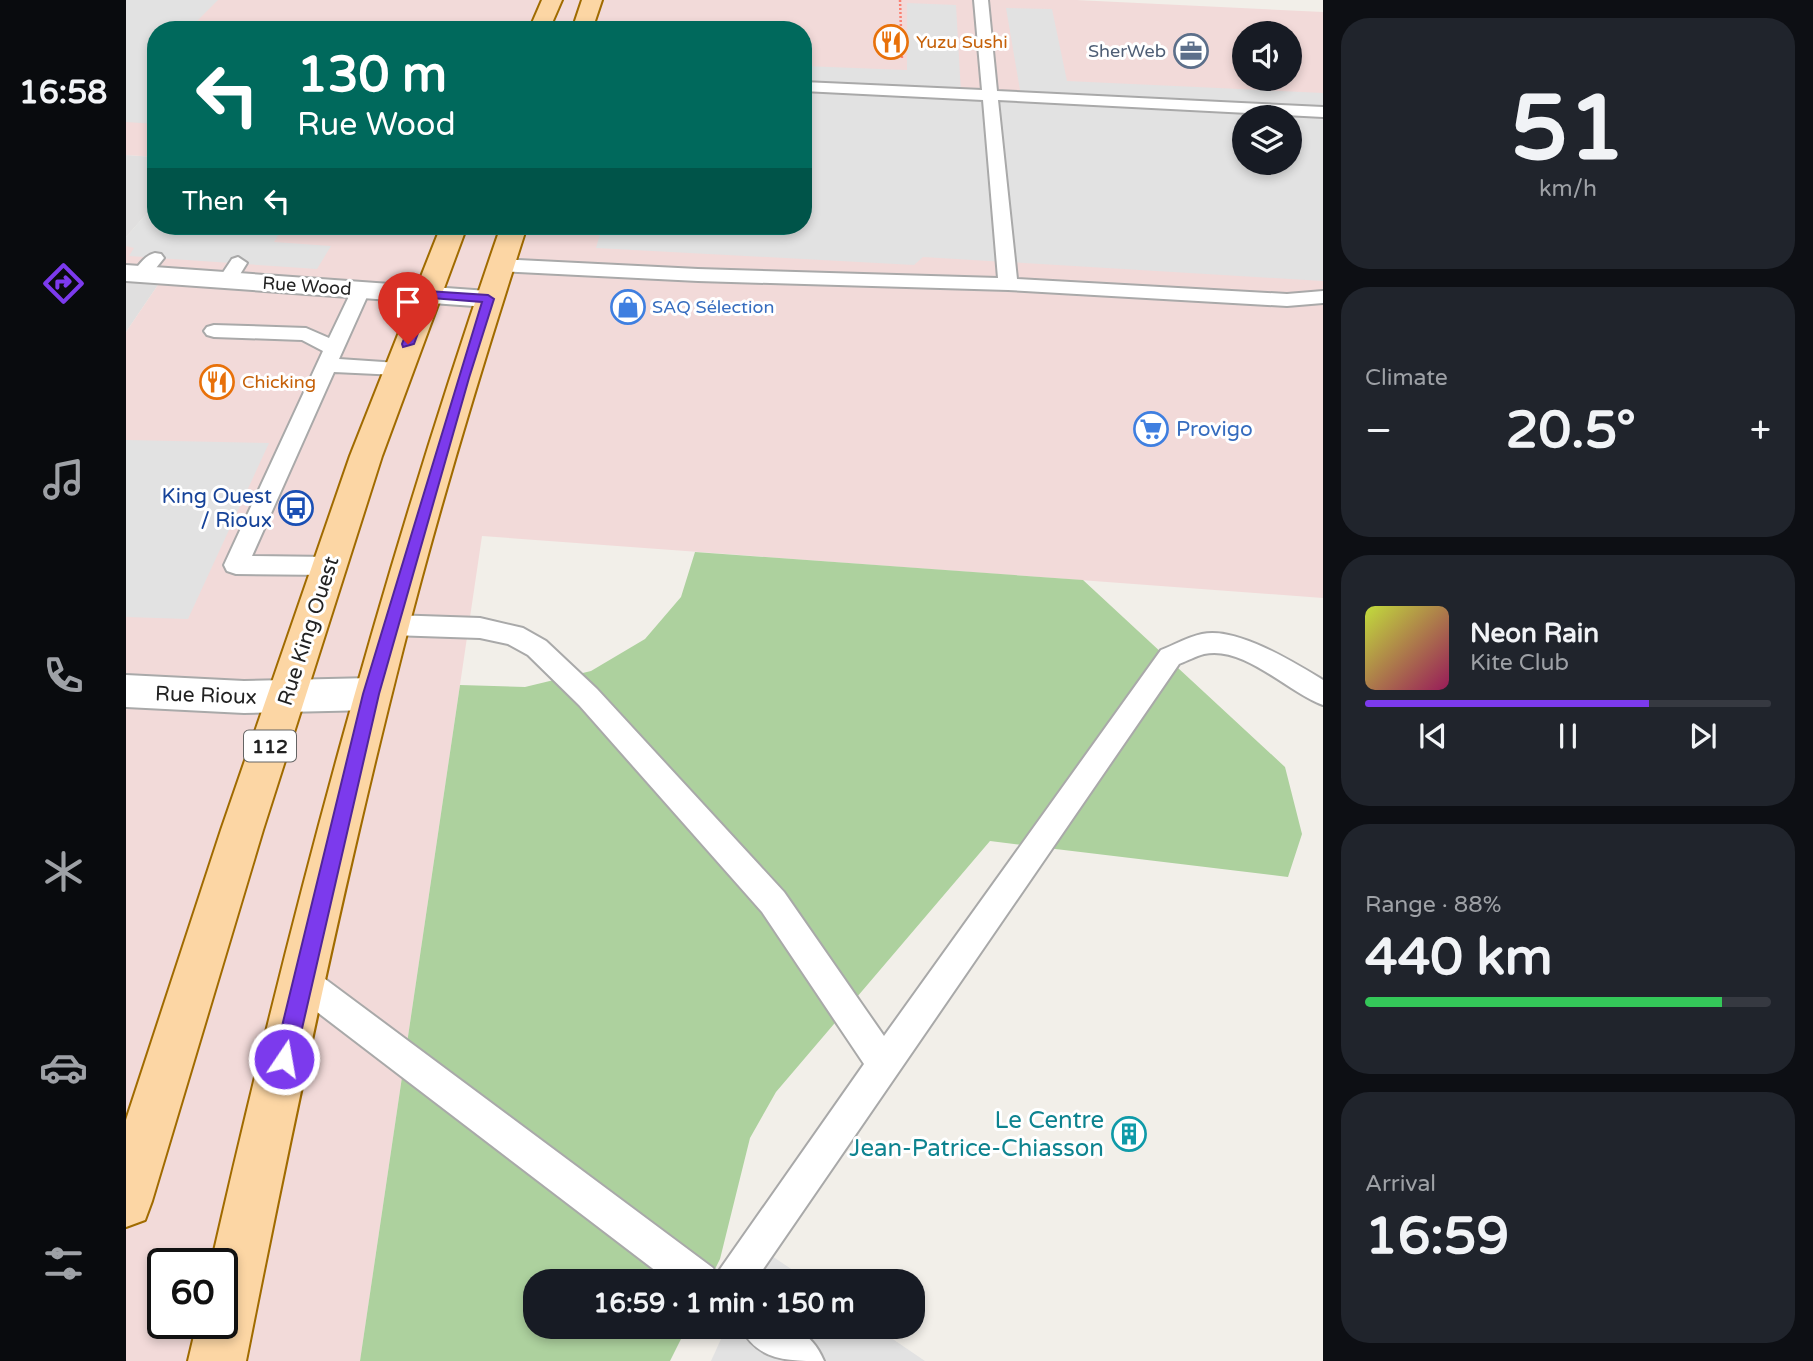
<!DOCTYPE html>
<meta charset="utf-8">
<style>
body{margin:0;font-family:"Varela Round",sans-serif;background:#20242c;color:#f1f3f6;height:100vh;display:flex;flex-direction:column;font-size:26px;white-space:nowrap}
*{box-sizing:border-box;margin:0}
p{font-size:23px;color:#9ea1a6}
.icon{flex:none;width:38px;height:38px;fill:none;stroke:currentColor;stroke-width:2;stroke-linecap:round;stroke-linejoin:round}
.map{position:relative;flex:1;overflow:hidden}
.side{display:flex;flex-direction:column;gap:18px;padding:18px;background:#0d0f14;width:490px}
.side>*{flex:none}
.banner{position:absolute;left:21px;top:21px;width:665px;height:214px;border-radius:28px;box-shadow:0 4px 10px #0003;background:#00695c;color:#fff;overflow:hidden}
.fabs{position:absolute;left:1106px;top:21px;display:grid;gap:14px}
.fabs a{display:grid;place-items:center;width:70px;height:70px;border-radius:50%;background:#171b24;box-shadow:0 4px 10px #0003;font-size:35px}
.speed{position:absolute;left:21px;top:1248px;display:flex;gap:14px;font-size:35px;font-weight:700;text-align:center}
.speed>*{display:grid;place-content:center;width:91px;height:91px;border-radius:50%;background:#171b24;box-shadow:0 4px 10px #0003;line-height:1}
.speed .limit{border:4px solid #111;border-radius:10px;background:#fff;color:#111}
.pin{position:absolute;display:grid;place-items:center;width:60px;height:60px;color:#fff;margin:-72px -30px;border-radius:50% 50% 50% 0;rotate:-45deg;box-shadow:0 0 7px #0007}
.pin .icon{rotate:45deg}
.me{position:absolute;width:77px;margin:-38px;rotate:12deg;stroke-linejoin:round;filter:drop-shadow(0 0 5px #0008)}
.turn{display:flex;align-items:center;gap:24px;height:147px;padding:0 35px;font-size:32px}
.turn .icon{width:91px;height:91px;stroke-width:2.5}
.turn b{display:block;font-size:49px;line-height:60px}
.then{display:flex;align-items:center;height:66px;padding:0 35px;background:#0003;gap:14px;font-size:26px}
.big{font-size:52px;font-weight:700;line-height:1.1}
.side .tile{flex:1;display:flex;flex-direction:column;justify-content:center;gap:10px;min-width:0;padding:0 24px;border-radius:28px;background:#20242c}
.side .dial{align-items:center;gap:0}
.dial b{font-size:91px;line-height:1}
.song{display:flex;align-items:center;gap:21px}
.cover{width:84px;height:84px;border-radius:10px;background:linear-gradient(135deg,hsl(70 70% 55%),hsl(330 70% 35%))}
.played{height:7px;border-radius:4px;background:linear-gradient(90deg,#7c3aed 70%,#363941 70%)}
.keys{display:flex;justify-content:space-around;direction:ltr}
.heat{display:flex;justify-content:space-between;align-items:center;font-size:38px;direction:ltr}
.charge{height:10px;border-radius:5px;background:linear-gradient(90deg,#34c759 88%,#363941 0)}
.trip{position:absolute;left:397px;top:1269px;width:402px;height:70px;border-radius:28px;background:#171b24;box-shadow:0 4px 10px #0003;font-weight:700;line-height:70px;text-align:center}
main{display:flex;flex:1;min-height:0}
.dock{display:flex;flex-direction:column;width:126px;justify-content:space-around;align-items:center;background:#090b0e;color:#9ea1a6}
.dock .icon{width:49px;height:49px}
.dock .active{color:#7c3aed}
.dock b{font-size:32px;color:#f1f3f6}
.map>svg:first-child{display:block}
.residential{fill:#e0dfdf}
.commercial{fill:#f2dad9;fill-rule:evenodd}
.forest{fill:#add19e}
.parking{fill:#e2e2e2;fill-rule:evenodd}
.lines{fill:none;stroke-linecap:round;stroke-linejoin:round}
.service-casing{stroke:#a9a9a9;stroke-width:4}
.minor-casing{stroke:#a9a9a9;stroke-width:4}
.primary-casing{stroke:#a06b00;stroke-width:4}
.path{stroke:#fa8072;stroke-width:2.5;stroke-dasharray:2 2;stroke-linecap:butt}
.service{fill:#fff;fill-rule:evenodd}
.minor{fill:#fff;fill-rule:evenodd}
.primary{fill:#fcd6a4;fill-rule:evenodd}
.route{fill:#7c3aed;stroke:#51269a;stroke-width:2}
.labels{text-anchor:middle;stroke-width:6;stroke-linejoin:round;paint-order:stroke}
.far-food-label{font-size:18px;fill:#c56008;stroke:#fff;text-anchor:start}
.far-service-label{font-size:18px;fill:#4e5e75;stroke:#fff;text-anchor:end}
.far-street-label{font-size:18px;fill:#222;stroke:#fff}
.far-shop-label{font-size:18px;fill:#366cbe;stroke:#fff;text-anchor:start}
.shield{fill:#fff;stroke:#646464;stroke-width:2}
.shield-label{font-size:19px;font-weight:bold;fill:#222}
.shop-label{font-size:21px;fill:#366cbe;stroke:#fff;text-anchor:start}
.transit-label{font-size:21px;fill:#164399;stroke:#fff;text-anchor:end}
.street-label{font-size:21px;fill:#222;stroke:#fff}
.near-culture-label{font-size:24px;fill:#0d838f;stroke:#fff;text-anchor:end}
</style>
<main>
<nav class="dock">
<b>16:58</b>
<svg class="icon active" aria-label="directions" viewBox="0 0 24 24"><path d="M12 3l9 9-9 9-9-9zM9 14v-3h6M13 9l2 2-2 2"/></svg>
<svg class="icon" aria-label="music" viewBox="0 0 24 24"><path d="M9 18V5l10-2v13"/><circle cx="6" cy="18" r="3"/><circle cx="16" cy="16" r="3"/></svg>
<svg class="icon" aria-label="phone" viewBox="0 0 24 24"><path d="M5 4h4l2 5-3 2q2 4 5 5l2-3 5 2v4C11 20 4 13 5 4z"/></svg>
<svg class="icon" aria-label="climate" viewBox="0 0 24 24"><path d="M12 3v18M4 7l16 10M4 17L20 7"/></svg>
<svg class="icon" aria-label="car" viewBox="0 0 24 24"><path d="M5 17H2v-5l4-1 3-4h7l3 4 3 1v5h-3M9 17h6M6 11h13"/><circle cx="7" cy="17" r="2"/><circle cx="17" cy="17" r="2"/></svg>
<svg class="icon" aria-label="filters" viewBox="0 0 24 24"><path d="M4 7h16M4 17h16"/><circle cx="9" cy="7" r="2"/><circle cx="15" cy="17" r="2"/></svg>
</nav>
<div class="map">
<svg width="1197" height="1361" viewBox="0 0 1197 1361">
<rect width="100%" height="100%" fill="#f2efe9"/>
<g class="residential">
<polygon points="0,155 30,157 30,203 0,237"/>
<polygon points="0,273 38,276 0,332"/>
</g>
<path class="commercial" d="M0 0H950L1197 12V598L356 536 234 1361H0V332L38 276 0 273V238L30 226H677V30H30V157L0 155ZM1118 33H1164V79H1118ZM1118 117H1164V163H1118ZM37 1264H96V1323H37Z"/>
<polygon class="forest" points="569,552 957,580 1159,767 1176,834 1162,877 864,841 650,1092 624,1138 594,1259 583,1281 410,1281 410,1326 561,1327 544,1361 234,1361 334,685 399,687 465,671 519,639 555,597"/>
<g class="parking">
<polygon points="0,0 92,0 69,23 195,30 30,30 30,124 0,122"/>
<path d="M781 3 830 5 835 93 895 96 880 8 926 9 941 81 1197 93V281L797 257 788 265 470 248 476 227 440 226H677V66L781 70ZM1118 117H1164V163H1118Z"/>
<polygon points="30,203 30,226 158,226 148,242 205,246 191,269 3,256 8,248 0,246 0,237"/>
<polygon points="0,440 143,443 62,619 0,617"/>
<polygon points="637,1250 683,1281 623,1281"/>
<polygon points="601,1326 749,1327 799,1361 585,1361"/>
</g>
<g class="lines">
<g class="service-casing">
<g id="service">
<polygon points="848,0 862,0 871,91 1197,107 1197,117 872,100 891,279 1161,294 1197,291 1197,303 1161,306 882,290 572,281 374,271 365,265 374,259 572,269 872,278 857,100 677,91 677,82 856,90"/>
<path d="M29 253 35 254 38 258 22 278H8L6 274C12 266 19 255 29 253Z"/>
<polygon points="112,257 121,263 108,284 101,286 94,284 92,280 106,259"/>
<polygon points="235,284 244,290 213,359 272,363 279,364 282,369 279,374 272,375 208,372 126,556 204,557 213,560 216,566 213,572 204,575 110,574 101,571 98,565 197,351 176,340 88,337 81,335 78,331 81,327 88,325 180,328 203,338 226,290"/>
<path d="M265 615 354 618 397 628 420 641 471 689 658 892 758 1036 1035 650C1048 645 1062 637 1076 634 1110 626 1169 663 1197 680V705C1163 693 1118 645 1078 654 1070 656 1061 661 1053 664L629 1281H543L165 992 160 981 165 970 176 965 187 970 587 1268 590 1275 738 1064 636 912 453 705 402 655 382 644 354 638 265 635 256 632 252 625 256 618Z"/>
<path d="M614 1326C651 1326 681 1320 698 1361 661 1361 631 1361 614 1326Z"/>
</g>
</g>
<g class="minor-casing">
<g id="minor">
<polygon points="0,265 362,291 372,293 376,299 372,305 362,307 0,281"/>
<polygon points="0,675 118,681 245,678 259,683 264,694 259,705 245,710 118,713 0,707"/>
</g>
</g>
<g class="primary-casing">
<g id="primary">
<polygon points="416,0 436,0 423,30 403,30"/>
<polygon points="456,0 476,0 466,30 446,30"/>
<polygon points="315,226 341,226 256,456 137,830 26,1201 19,1220 0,1227 0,1120 95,830 224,456"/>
<path d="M375 226H401C356 366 313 507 277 649 217 885 167 1123 120 1361H62L71 1323H96V1264H85C165 913 257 566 375 226Z"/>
</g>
</g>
<polyline class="path" points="774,0 776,60"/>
<use href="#service" class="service"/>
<use href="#minor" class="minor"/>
<use href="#primary" class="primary"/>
</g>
<polygon class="route" points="301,291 362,295 368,299 343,378 253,694 169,1059 166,1067 158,1070 151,1067 148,1059 237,694 356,302 305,298 288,344 277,347 276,344 295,295"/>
<defs>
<g id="restaurant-ring" transform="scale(1.75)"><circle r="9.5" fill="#fff" stroke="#e8710a" stroke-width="1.5"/><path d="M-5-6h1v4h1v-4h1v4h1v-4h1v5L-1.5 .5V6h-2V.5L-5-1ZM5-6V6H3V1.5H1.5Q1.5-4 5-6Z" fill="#e8710a"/></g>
<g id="office-ring" transform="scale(1.75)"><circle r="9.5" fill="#fff" stroke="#5c6f8a" stroke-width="1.5"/><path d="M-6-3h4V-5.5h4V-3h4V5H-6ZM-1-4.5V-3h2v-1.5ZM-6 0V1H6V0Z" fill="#5c6f8a"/></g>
<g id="shop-ring" transform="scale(1.75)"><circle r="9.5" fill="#fff" stroke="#3f7fe0" stroke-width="1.5"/><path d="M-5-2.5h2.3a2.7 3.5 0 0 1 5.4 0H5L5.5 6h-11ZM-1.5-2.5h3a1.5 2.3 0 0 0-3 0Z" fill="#3f7fe0"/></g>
<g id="supermarket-ring" transform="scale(1.75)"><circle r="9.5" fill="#fff" stroke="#3f7fe0" stroke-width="1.5"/><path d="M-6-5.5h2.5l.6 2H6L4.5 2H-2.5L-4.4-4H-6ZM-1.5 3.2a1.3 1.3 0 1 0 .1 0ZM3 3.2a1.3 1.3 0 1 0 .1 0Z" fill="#3f7fe0"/></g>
<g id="bus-ring" transform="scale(1.75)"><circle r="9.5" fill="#fff" stroke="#1a4fb4" stroke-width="1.5"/><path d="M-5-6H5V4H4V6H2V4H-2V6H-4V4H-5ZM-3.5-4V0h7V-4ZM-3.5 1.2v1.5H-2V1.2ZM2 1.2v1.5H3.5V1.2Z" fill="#1a4fb4"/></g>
<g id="building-ring" transform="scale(1.75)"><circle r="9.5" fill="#fff" stroke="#0f9aa8" stroke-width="1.5"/><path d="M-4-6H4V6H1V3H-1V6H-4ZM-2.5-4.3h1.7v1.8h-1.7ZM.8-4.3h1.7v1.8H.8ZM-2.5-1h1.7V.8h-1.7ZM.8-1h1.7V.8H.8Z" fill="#0f9aa8"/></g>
</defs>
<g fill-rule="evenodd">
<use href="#restaurant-ring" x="765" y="42"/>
<use href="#office-ring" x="1065" y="51"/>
<use href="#shop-ring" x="502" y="307"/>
<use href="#restaurant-ring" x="91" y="382"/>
<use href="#supermarket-ring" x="1025" y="429"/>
<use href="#bus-ring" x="170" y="508"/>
<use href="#building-ring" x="1003" y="1134"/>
</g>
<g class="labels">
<g class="far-food-label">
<text x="790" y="48">Yuzu Sushi</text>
<text x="116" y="388">Chicking</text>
</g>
<g class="far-service-label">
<text x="1040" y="57">SherWeb</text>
</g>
<g class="far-street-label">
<text transform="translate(181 286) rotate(4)" y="6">Rue Wood</text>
</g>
<g class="far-shop-label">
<text x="526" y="313">SAQ Sélection</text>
</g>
<rect class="shield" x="118" y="730.5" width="52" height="31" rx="5"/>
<g class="shield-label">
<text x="144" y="753">112</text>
</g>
<g class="shop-label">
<text x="1050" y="436">Provigo</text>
</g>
<g class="transit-label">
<text x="146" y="503">King Ouest<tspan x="146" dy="24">/ Rioux</tspan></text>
</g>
<g class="street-label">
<text transform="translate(182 631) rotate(-72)" y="7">Rue King Ouest</text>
<text transform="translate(80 695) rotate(2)" y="7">Rue Rioux</text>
</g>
<g class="near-culture-label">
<text x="978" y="1128">Le Centre<tspan x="978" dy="28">Jean-Patrice-Chiasson</tspan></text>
</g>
</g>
</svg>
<div class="fabs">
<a><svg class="icon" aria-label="sound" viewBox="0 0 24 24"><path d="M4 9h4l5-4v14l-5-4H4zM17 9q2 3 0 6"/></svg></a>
<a><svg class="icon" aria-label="layers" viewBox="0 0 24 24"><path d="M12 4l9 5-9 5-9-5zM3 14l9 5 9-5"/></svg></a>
</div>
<div class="speed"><div class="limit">60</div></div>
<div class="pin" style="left:282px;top:344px;background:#d93025"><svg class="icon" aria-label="arrive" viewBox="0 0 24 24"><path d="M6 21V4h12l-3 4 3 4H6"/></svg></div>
<svg class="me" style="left:158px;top:1059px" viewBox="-20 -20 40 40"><circle r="17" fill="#7c3aed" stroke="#fff" stroke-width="3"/><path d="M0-11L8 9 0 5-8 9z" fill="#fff"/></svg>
<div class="trip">16:59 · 1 min · 150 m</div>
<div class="banner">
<div class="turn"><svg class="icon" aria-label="left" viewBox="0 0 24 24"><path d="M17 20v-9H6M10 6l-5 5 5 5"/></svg><div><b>130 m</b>Rue Wood</div></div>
<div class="then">Then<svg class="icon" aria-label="left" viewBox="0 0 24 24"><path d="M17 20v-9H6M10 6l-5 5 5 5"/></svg></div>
</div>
</div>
<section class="side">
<div class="tile dial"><b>51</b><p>km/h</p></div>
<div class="tile"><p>Climate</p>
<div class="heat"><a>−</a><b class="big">20.5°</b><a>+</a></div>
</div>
<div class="tile">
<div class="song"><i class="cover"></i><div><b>Neon Rain</b><p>Kite Club</p></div></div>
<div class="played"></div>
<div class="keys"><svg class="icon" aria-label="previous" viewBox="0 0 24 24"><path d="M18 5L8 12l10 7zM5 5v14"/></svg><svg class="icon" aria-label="pause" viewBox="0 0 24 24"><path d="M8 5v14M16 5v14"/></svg><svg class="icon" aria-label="next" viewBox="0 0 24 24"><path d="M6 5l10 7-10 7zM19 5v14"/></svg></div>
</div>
<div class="tile"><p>Range · 88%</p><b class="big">440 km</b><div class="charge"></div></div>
<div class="tile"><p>Arrival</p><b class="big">16:59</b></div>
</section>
</main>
